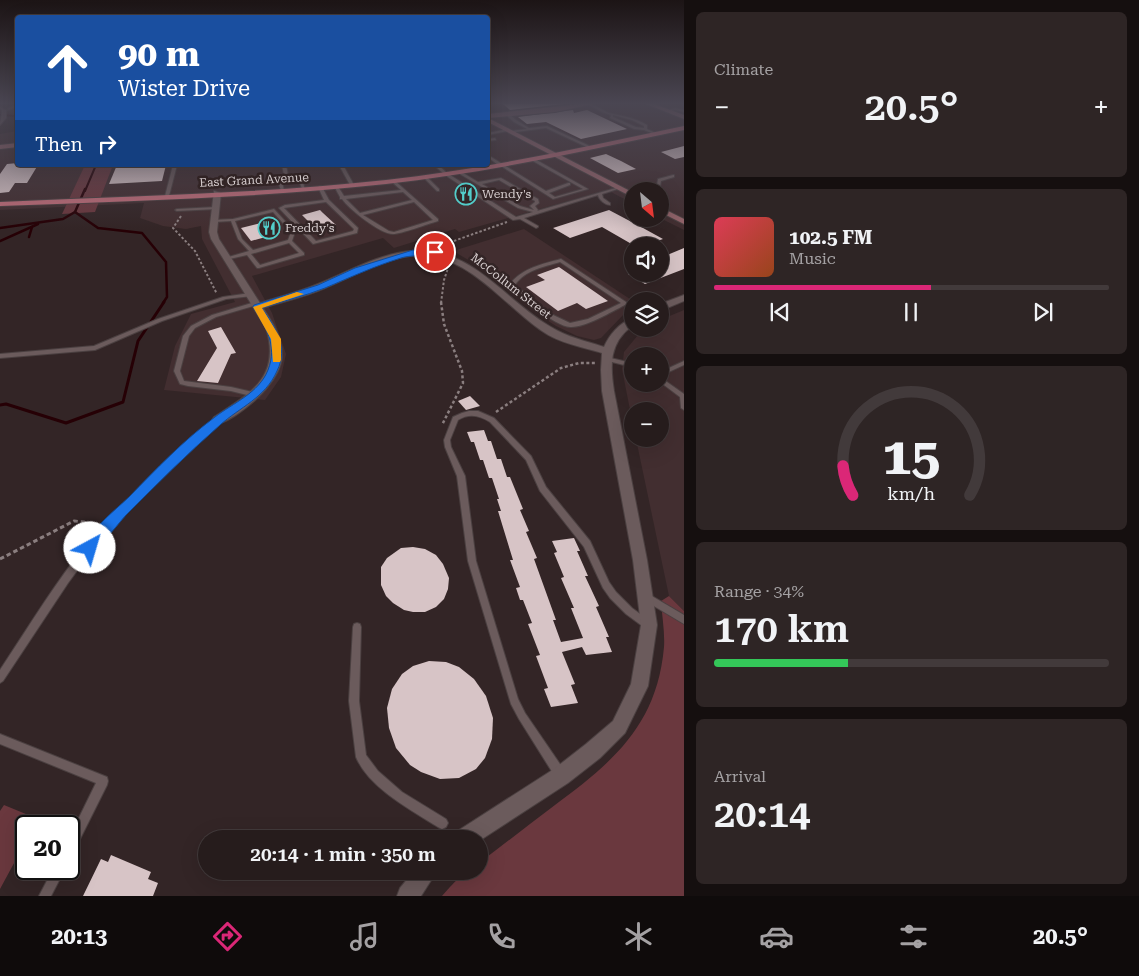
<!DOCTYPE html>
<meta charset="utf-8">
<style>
body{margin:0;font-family:"Roboto Serif",serif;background:#2e2525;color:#f1f3f6;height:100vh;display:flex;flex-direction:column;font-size:19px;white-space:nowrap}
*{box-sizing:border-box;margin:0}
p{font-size:16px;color:#a4a1a3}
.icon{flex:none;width:28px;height:28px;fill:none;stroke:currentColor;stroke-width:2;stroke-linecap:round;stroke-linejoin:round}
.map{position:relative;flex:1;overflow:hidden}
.details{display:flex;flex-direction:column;gap:12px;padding:12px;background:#150f0f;width:455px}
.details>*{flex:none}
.top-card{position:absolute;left:15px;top:15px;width:475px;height:152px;border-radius:5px;box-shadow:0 5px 20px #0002,0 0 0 1px #423a3b;background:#1a4fa0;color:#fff;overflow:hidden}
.needle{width:32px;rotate:152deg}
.tools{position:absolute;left:624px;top:182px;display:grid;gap:10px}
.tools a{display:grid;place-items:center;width:45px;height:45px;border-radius:50%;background:#261c1c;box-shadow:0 5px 20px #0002,0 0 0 1px #423a3b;font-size:25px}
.speed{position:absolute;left:15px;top:815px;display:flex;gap:10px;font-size:25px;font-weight:700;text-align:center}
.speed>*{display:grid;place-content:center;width:65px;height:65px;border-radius:50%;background:#261c1c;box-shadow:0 5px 20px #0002,0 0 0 1px #423a3b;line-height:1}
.speed .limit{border:2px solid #111;border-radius:8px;background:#fff;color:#111}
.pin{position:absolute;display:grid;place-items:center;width:42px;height:42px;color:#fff;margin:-21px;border:2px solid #fff;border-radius:50%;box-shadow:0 1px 5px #0007}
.me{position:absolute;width:55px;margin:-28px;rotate:39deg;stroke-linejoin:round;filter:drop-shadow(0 0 4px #0008)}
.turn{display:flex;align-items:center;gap:18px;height:105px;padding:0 20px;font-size:22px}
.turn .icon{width:65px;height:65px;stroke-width:2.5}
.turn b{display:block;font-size:35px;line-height:42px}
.then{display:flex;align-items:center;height:48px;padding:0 20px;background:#0003;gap:10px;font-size:19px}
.big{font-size:38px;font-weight:600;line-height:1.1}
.details .widget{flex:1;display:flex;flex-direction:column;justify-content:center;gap:8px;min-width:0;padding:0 18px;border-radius:8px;background:#2e2525}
.details .dial{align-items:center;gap:0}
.dial svg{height:130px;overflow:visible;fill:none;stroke:#423a3b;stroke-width:7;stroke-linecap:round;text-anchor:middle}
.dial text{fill:#f1f3f6;stroke:none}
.song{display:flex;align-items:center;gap:15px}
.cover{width:60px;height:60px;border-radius:8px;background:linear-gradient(135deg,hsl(350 70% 55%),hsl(20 70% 35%))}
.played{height:5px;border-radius:2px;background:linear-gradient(90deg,#db2777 55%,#423a3b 55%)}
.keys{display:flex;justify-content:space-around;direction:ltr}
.heat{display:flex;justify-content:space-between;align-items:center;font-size:28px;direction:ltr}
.charge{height:8px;border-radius:4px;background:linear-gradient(90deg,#34c759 34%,#423a3b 0)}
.trip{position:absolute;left:198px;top:830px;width:290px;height:50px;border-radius:25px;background:#261c1c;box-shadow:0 5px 20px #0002,0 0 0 1px #423a3b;font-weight:600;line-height:50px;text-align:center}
.menu{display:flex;height:80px;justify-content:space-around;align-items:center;background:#0f0b0b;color:#a4a1a3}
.menu .icon{width:35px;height:35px}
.menu .active{color:#db2777}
.menu b{font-size:22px;color:#f1f3f6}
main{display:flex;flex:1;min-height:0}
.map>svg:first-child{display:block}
.built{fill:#422e30;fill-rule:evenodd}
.green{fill:#6a383e}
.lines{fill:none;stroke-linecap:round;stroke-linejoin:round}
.stream-far2{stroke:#260005;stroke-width:2}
.stream-far1{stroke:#260005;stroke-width:2.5}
.stream{stroke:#260005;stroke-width:3}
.building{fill:#d7c4c6}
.lane-casing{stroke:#4b4041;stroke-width:2}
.street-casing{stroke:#4b4041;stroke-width:2}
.secondary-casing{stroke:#4b4041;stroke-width:2}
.primary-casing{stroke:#4b4041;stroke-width:2}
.path-far2{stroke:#8a7e7f;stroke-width:2;stroke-dasharray:2.5 2;stroke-linecap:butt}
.path-far1{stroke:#8a7e7f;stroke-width:2.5;stroke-dasharray:3 2.5;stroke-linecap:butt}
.path{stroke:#8a7e7f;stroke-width:3;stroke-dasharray:4.5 3;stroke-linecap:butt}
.lane{fill:#6b5b5c;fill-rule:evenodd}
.street{fill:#6b5b5c;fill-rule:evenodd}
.secondary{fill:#95646a;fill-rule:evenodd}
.primary{fill:#be6c78;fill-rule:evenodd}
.route{fill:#1a73e8;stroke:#114b97}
.slow{fill:#f59e0b}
.labels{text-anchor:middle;stroke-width:5;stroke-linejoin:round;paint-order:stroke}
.far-street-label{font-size:12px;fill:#d8cfd0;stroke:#332526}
.far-poi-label{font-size:12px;fill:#d8cfd0;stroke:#332526;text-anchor:start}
</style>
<main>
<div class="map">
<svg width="684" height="896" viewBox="0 0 684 896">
<rect width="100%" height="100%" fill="#332526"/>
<g class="built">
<polygon points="574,104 684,104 684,230 660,218 660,191 632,191 632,203 607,190 459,232 455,229 394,248 383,238 252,276 272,313 286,354 281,377 265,400 164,390 175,346 191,314 235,302 202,239 201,226 186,229 163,226 140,218 144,203 0,210 0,134 17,131 18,165 488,165 488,114"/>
<polygon points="524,229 633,301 632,309 624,314 601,338 594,340 577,336 556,326 539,315 477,265 453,251"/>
<path d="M684 310V611L669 596 636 439H660V411H632V420L622 369 624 352 643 329H660V320ZM632 356H660V384H632Z"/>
</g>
<g class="green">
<polygon points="85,165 113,165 95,212 62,214"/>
<path d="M669 596 684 611V896H442C453 884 462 871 479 871V863C504 844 530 824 555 805 613 762 657 725 664 647 665 633 662 616 661 601Z"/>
<polygon points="4,805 38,819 34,826 26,826 26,841 0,889 0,811"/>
</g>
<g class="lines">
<g class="stream-far2">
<polyline points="0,115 18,116"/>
<polyline points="85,191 96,165"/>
</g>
<g class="stream-far1">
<polyline points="75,212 85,189"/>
<polyline points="75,212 98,228 142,233 166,262 167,297 163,303"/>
<polyline points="0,228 63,219 75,212"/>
<polyline points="29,237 32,227"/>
<polyline points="0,241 38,224"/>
</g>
<polyline class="stream" points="0,405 6,404 66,423 123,402 138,341 164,302"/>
</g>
<g class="building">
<polygon points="503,104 564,104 510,110"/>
<polygon points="573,110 574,113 587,110 627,129 581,139 546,122 527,124 518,117"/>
<polygon points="684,146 684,157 675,159 661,152"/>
<polygon points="606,154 621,161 636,169 618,173 590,158"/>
<polygon points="18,163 18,165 38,165 27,183 15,183 9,192 0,193 0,174 7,164"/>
<polygon points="117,165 166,165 162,181 109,184"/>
<polygon points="320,210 323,213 336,225 317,230 302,215"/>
<polygon points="609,210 643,228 663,239 643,246 635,246 602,227 570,238 553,228"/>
<polygon points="269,221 280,233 251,241 241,228"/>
<polygon points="684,248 684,269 645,284 628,274 660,274 660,258"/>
<polygon points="559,267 608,301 586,309 577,303 558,311 526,287 545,280 537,275"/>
<polygon points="221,327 236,353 231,354 218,383 197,381 217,348 208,331"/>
<polygon points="470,396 480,406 466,410 458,401"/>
<polygon points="484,430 488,441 491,441 497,459 501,459 507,477 510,477 523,509 520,510 529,531 526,532 537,558 534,559 556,620 553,620 561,642 583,638 571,608 574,608 561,578 564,577 554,553 557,552 552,541 574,538 580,551 577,551 588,576 585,576 599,606 596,607 609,637 606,637 612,652 586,655 582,647 562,652 575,684 571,685 578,703 551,707 544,689 548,688 536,656 540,655 528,624 532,623 523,600 520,600 516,588 520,587 510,560 513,560 498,511 501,511 497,499 499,499 492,478 489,478 483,460 480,460 474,442 471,442 467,432"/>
<polygon points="413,547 425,549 436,555 443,564 449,578 448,589 444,599 436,607 425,612 413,612 404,610 393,603 386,596 381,585 381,567 387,558 401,548"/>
<polygon points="429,661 446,662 459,667 474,679 486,696 493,718 492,739 485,758 476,769 459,778 440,779 421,772 410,765 396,748 389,728 387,708 392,689 402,674 413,666"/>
<polygon points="111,855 151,872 148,879 158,883 153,896 83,896 101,859 108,862"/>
</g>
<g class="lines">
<g class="lane-casing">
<g id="lane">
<polygon points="15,104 17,104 17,107 8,110 8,108 14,106"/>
<path d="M587 104C595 104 602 110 609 113 623 116 635 118 647 125V129L658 134 656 135 644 130 634 129 610 118 611 115 602 112ZM613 115 632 120 644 126V128L636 127 613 117Z"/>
<path d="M0 107 6 110V118L0 125C0 120 2 117 2 110L0 109Z"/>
<polygon points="675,108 684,110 684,112 675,110 667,112 665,111"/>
<polygon points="506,113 508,113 516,120 529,128 547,126 594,148 591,149 546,128 509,133 510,131 527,129 514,122 506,115"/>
<polygon points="507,129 508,131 488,135 488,133"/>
<polygon points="495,138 496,140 488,141 488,139"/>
<polygon points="488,155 546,191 568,183 570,183 570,185 549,193 555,197 583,189 531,160 531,158 533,158 588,189 553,199 501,166 499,166 488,157"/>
<polygon points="173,165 177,165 169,196 167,197 165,196"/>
<polygon points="282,165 286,165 288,175 301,175 305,190 302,189 298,177 281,178 284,190 281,191 277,177 284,175"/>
<polygon points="339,165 343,165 354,185 353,186 350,185"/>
<path d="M434 165H438L447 173 516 217 533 212 518 208 458 173V171H460L478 182 501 178 538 199 539 203 535 206 538 210 537 211 619 187 621 188 602 194 603 198 610 203V205C606 205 599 200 598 195L524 218 538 226V227L536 228 520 219 513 220 445 175ZM499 180 535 201V202L530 206 534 210 520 206 482 184Z"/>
<polygon points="673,175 674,175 674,177 661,181 660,187 647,191 642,191 657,185 658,179"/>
<polygon points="424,176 426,176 439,189 439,191 437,191 424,178"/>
<path d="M392 180H394L438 219V221C428 224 401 234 393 234 380 234 349 209 342 199H340V197L334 186 337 185 344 196 401 190 392 182ZM403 192 412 200 360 213 346 199ZM414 202 433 220 394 232 389 231 363 215Z"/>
<path d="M320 186 322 187 329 200 358 228 357 233 313 244 279 208 285 205 324 200 318 187ZM326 202 354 229 353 231 316 241 284 208Z"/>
<polygon points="216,207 218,208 217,209 177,211 175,210 177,209"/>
<path d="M274 209 295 232 292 241 304 253V255L259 268H257L247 255 225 260V258L249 251 238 239 231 221 214 222H212V220L233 219ZM273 212 291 232 288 240 253 250 242 239 235 221ZM289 243 299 253 260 265 251 254Z"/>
<path d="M561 259 632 306V310L625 305C611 312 585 328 570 327 555 326 520 297 509 285 522 268 542 264 561 259ZM560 262 621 303 588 319 570 323 551 314 515 285C525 270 544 267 560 262Z"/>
<polygon points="250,293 253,295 252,296 226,299 162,321 95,350 0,358 0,354 94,346 158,319 223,297"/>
<polygon points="255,302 258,304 257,305 216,317 195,328 189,336 180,371 184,381 231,387 257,393 258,395 257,397 255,397 231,391 188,386 180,384 174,371 183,336 191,326 212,315"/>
<polygon points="606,357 632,363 632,367 604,360 603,359"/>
<polygon points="684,361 684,365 660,376 660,372"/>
<polygon points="660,377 684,394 684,410 681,408 680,397 660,382"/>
<path d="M469 411H478L494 418 531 456 546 487 590 541 609 582 616 592 632 608 651 622 652 625 651 628 648 629 645 628 626 614 610 598 603 588 584 547 540 491 526 460 490 422C479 415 469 413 458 420L450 440 451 447 465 476 476 561 518 699 525 713 564 770 565 774 564 778 560 779 556 778 519 719 511 704 468 561 457 476 445 447 444 440 453 417 462 413Z"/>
<path d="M216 418H218L221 420 137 500 96 545 68 583 3 681 0 683V670C30 625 57 579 92 538 129 494 173 457 216 418Z"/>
<polygon points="645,592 684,615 684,624 642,599 641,596 642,593"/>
<path d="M357 623 360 624 361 627 359 701 366 755 378 771 402 792 446 819 448 823 446 827 442 829 438 827C411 810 369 788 356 757L349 701 353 627 354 624Z"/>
<polygon points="0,734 107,777 108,781 107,785 73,853 69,855 69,838 96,783 0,744"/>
<polygon points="53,869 65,869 51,896 39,896"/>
</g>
</g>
<g class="street-casing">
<g id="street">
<path d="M214 191 221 193 217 232 219 239 260 303C279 297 299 292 318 284 348 272 378 254 411 251 471 245 504 300 551 327 567 337 586 341 604 347 609 335 620 322 632 319V326C609 343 610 365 614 391L647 560 657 625 648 686 625 733 600 758 568 783 479 841V839H453L456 832 554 769 586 744 613 721 631 684 641 625 633 560 602 391 601 370 602 353C582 347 559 343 542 331 501 303 465 249 410 256 380 260 352 277 325 288 305 297 284 301 263 308 273 323 283 338 282 358 281 367 275 378 269 385 262 396 226 427 214 423L212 420 214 417C251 393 281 377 266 328L211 239 209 232Z"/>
<polygon points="684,295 684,301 660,311 660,304"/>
<polygon points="414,871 437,871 421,896 397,896 400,888"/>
</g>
</g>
<g class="secondary-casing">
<g id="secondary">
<polygon points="581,104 593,104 555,112 488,118 488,114"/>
<polygon points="646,104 654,104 684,115 684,119"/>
<polygon points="488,118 632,192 632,197 488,122"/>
<polygon points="18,143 18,147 0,149 0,145"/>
<polygon points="660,207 684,219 684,224 660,212"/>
</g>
</g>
<g class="primary-casing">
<path id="primary" d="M684 126V130C585 151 486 173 386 184 258 198 129 201 0 206V202C129 196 258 194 386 180 486 169 585 147 684 126Z"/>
</g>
<g class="path-far2">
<polyline points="181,216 173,228 195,251 217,294"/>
<polyline points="437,247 507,222"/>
<polyline points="441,303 444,280 448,268"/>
</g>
<g class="path-far1">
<polyline points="441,302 444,324 462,371 463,383 442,425"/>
<polyline points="496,412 561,368 579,363 596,363"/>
</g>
<polyline class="path" points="0,559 74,521 84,522 92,529"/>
<use href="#lane" class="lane"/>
<use href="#street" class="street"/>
<use href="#secondary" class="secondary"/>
<use href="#primary" class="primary"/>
</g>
<linearGradient id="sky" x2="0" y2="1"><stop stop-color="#1c1415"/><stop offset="0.45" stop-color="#4a4652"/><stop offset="1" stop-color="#4a4652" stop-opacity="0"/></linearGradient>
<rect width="684" height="229" fill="url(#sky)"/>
<path class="route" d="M413 250H435L439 252C430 258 412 254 401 258 375 266 351 277 325 288 305 296 283 301 262 308 275 327 289 347 277 371 265 398 240 407 220 425 187 454 157 484 126 515 118 524 98 550 90 554L85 552 83 548C92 528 113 512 129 497 156 469 184 440 215 417 233 403 259 393 268 370 278 345 265 326 253 307L254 305 318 285 355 268Z"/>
<polygon class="slow" points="297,292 304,294 262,308 281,339 281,360 280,362 273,362 271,339 253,307"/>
<defs>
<g id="restaurant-ring" transform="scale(1.125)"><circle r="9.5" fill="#332526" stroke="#53cdca" stroke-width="1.5"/><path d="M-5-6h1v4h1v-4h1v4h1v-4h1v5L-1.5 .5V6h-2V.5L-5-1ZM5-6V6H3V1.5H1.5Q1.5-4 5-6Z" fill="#53cdca"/></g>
</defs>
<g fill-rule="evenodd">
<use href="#restaurant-ring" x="466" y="194"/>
<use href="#restaurant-ring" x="269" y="228"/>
</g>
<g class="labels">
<g class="far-street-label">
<text transform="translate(254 180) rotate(-3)" y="4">East Grand Avenue</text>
<text transform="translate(511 286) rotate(38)" y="4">McCollum Street</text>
</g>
<g class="far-poi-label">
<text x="482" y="198">Wendy's</text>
<text x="285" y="232">Freddy's</text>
</g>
</g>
</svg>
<div class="tools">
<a><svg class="needle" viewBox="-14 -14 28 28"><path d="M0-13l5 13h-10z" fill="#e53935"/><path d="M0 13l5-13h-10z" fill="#a4a1a3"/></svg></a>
<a><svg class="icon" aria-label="sound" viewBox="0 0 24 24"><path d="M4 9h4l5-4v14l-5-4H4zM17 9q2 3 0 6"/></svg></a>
<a><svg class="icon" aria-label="layers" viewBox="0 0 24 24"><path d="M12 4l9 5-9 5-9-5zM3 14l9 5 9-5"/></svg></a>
<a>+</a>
<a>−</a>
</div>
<div class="speed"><div class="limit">20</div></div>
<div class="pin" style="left:435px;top:252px;background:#d93025"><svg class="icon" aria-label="arrive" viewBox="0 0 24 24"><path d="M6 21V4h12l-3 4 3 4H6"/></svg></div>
<svg class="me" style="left:90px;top:548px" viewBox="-20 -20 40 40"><circle r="19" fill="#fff"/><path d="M0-13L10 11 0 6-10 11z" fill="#1a73e8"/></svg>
<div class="trip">20:14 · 1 min · 350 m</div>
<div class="top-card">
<div class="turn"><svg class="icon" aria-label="ahead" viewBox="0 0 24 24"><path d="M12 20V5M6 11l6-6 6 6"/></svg><div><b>90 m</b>Wister Drive</div></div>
<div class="then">Then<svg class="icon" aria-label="right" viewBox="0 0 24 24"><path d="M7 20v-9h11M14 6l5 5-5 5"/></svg></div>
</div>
</div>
<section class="details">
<div class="widget"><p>Climate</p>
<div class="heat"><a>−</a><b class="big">20.5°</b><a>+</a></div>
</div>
<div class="widget">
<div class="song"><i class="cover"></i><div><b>102.5 FM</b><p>Music</p></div></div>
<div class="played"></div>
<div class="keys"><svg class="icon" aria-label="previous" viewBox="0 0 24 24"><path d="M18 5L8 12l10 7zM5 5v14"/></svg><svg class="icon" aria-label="pause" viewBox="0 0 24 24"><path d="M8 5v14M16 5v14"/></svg><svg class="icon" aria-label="next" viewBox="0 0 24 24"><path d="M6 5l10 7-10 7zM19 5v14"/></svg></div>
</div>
<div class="widget dial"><svg viewBox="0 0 100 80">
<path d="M14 69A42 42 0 1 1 86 69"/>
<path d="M14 69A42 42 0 0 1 8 51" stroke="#db2777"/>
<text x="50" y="56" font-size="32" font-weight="700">15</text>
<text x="50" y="72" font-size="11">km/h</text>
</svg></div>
<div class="widget"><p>Range · 34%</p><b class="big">170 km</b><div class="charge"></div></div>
<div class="widget"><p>Arrival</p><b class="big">20:14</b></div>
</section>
</main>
<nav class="menu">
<b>20:13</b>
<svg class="icon active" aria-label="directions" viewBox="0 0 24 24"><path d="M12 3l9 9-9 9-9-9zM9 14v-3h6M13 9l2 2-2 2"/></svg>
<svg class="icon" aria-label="music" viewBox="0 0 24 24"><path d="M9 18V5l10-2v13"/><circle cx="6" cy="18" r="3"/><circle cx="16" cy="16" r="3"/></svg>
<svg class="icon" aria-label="phone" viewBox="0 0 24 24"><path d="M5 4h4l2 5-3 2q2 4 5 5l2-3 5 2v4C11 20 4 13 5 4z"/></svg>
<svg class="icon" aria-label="climate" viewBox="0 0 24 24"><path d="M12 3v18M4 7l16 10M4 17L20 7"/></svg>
<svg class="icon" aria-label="car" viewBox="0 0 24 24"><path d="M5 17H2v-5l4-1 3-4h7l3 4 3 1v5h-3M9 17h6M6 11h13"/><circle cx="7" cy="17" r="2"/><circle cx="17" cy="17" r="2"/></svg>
<svg class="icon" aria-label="filters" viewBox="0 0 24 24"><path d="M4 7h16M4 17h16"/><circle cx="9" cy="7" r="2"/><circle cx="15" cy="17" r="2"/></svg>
<b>20.5°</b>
</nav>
